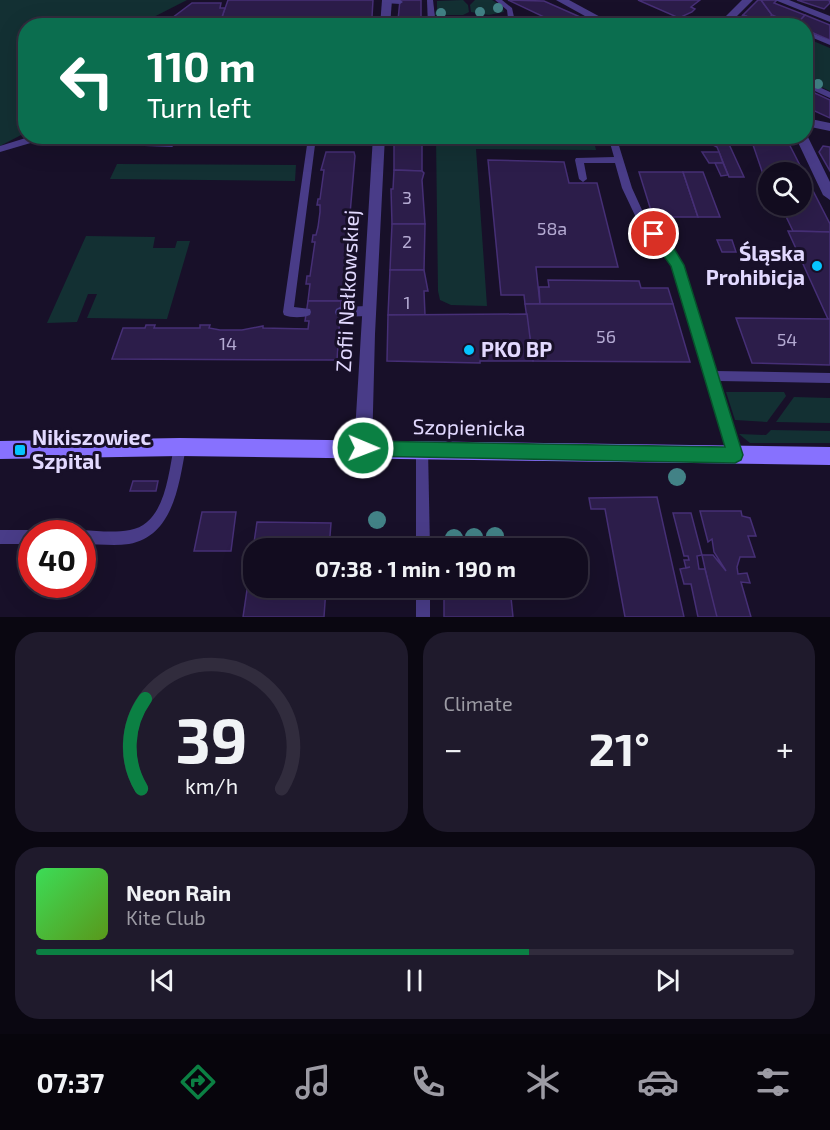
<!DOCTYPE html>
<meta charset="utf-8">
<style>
body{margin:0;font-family:"Exo 2",sans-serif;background:#1f1a2c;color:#f1f3f6;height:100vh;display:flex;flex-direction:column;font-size:22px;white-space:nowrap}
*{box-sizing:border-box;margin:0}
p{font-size:20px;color:#9c9ba4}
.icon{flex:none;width:33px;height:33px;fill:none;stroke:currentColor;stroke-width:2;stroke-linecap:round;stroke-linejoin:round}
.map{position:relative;height:617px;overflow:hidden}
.sheet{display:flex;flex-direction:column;gap:15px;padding:15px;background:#0a0711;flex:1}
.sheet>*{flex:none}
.hud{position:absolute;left:18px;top:18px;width:795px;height:126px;border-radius:24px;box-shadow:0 6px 24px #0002,0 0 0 2px #312c3d;background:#0b6e4f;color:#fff;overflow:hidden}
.controls{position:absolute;left:758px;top:162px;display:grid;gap:12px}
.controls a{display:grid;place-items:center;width:54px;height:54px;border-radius:50%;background:#120c1f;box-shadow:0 6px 24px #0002,0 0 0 2px #312c3d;font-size:30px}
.speed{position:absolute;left:18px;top:520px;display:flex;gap:12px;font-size:30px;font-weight:700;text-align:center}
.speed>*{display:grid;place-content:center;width:78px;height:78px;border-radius:50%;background:#120c1f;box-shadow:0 6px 24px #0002,0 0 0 2px #312c3d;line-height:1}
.speed .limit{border:9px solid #d22;background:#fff;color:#111}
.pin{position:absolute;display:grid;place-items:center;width:51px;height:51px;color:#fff;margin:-26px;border:3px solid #fff;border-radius:50%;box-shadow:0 2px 6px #0007}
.me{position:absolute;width:66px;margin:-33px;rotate:91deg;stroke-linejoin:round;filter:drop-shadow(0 0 4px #0008)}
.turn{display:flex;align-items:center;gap:21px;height:126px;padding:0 30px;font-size:27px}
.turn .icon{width:78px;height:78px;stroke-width:2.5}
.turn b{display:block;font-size:42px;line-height:51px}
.big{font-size:45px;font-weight:700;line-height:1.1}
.sheet .card{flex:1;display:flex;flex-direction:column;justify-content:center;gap:9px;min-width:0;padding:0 21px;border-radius:24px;background:#1f1a2c}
.sheet .dial{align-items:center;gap:0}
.dial svg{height:156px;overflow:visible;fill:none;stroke:#312c3d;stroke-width:7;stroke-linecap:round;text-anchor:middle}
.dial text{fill:#f1f3f6;stroke:none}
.song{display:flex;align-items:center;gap:18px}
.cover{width:72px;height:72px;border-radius:9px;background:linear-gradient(135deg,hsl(130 70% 55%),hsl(90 70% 35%))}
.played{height:6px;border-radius:3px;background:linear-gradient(90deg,#0b8043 65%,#312c3d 65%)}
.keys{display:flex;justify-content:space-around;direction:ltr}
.heat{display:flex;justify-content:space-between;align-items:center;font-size:33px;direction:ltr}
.sheet .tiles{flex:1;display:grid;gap:15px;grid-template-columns:1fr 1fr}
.card:last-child{grid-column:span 2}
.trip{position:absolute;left:243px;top:538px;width:345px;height:60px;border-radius:24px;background:#120c1f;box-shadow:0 6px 24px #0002,0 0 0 2px #312c3d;font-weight:700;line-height:60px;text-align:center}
.tabs{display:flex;height:96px;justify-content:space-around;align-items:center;background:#07050c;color:#9c9ba4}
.tabs .icon{width:42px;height:42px}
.tabs .active{color:#0b8043}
.tabs b{font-size:27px;color:#f1f3f6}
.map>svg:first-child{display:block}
.green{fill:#133033}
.building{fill:#2c1d4a;stroke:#462f76;stroke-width:1.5}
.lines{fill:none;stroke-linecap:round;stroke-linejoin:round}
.lane{fill:#493c88;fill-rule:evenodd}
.street{fill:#493c88;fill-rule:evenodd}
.secondary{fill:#8771fe;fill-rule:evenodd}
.tree{fill:#428286}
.route{fill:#0b8043;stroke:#07532c;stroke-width:1.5}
.poi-dot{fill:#06c4fe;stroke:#181029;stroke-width:2}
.labels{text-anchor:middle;stroke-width:6;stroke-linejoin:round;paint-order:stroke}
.number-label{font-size:18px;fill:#b4aad2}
.poi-label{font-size:21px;font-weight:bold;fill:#e2d9ff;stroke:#181029;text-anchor:start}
.street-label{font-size:21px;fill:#e2d9ff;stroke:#181029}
</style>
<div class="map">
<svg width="830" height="617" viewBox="0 0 830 617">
<rect width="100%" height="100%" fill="#181029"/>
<g class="green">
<polygon points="0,0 187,0 138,25 26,26 25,89 17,95 25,103 25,133 0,146"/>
<polygon points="463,0 468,5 469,12 463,15 434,15 437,9 437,1"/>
<polygon points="475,0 492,0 502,6 504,12 489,15 471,12 470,5"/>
<polygon points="806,38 830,48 830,91 806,80"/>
<polygon points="436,137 593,137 596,150 476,149 487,306 451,305 440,300 438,291"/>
<polygon points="117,164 296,165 295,181 110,179"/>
<polygon points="86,236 155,237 153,248 175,248 177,241 190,241 167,319 87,318 97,294 88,294 77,322 47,323"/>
<polygon points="726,392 784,392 786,396 767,422 735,420"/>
<polygon points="794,397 830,398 830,423 776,422"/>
<polygon points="771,430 830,431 830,443 750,443 739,434 766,435"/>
</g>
<g class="building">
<polygon points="228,0 373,0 372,17 222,17"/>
<polygon points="400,0 421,0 421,20 398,20"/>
<polygon points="508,0 544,1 596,24 563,26"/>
<polygon points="638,0 700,0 691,7 695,9 692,12 679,18"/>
<polygon points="758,0 761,0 772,15 764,23 743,15"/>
<polygon points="761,0 777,0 774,3 805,15 796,25 772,15"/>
<polygon points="797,0 829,0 830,3 824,9"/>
<polygon points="192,3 221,3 220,8 225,8 222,17 248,17 246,22 198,22 199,18 172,18"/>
<polygon points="743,15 764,23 732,26"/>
<polygon points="805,15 830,25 830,40 806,30 806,26 796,25"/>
<polygon points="399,20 421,20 421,26 398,26"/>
<polygon points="806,89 830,100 830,118 806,107"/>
<polygon points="394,136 422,136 422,171 394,170"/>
<polygon points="696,136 719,136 728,142 744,177 729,177 717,147"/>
<polygon points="750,136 785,136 809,183 801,183 801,172 768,172 768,177 764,177"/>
<polygon points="823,146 830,147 830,171 819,152"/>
<polygon points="326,152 354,152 355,156 343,295 341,301 308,301 310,284 306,284 307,276 310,276 315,242 312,242 313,235 316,235 318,227 320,212 320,205 317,205 318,199 320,199 324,170 321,170"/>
<polygon points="702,152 719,152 723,163 709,163"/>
<polygon points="488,160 564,162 569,183 597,183 618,267 536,267 540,304 525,304 524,295 501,295"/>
<polygon points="715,163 723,163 728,175 721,176"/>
<polygon points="394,170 422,171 424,173 422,180 425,224 392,224 391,189 393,189"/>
<polygon points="639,172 683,172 698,217 653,217"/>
<polygon points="683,172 703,172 720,217 698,217"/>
<polygon points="801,183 809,183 830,224 830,232 793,231 781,206 801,206"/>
<polygon points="392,224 425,224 424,270 390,270"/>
<polygon points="788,231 830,232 830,319 828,319"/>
<polygon points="717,240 732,240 736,252 722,252"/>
<polygon points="390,270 424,270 428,291 424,291 425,315 388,315"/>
<polygon points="548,280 639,281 641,288 668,288 673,304 540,304 539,287 549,287"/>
<polygon points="308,301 341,301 337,360 112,359 123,328 145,328 146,325 155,325 154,328 200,328 200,325 210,325 209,328 220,330 242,330 263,326 263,328 308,329 309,321 305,321"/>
<polygon points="525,304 673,304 690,362 533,361"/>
<polygon points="527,314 533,361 480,361 480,363 387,361 388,315"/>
<polygon points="736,318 830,319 830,365 752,363"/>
<polygon points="133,481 158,481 156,491 130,491"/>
<polygon points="657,497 684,617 625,617 605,509 591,509 589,498"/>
<polygon points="700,511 741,511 742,516 750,518 756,536 748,536 755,557 740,557 737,567 738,574 747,573 750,583 741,582 751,617 717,617 715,614 702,555 713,555 726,571 714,552 712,539 708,542"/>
<polygon points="202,512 236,512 231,551 194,551"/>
<polygon points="673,513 691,513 702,555 697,556 699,569 705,569 717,617 698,617 691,584 684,584 680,569 690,567 686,568 684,560 689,560 688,556 684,556"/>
<polygon points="257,522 331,523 329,549 254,549 254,588 326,588 324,617 243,617"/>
<polygon points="444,588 510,588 513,617 444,617"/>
</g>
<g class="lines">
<g class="lane">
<polygon points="386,0 400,0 403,2 400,4 384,3 383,2"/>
<polygon points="427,0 433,0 436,26 428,26"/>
<polygon points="495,0 502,0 512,8 516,26 509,26 507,10"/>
<polygon points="793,23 799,23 800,25 792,26"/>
<polygon points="806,31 830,40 830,45 806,35"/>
<polygon points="806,81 830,92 830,98 806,87"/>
<polygon points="32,136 172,141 176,144 172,147 34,142 0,152 0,146"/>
<path d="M312 136H321L315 145 294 307 310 309 311 312 310 315C303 318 291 318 284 315L283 312 307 145Z"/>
<polygon points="608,136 616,136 632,188 647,221 668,242 682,265 715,371 830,373 830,383 718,381 741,455 739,459 735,461 731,459 729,455 672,266 662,248 640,226 622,188 615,163 584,163 587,179 583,182 579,179 575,160 576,158 614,157"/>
<polygon points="368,306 372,308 373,311 372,314 368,316 340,317 336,315 335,312 336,309 340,307"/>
<path d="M180 441 184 443 186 447C179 483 174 536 129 544 114 546 98 544 82 544V534H77L82 530C98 531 114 533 130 530 165 524 168 475 174 447L176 443Z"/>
<polygon points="422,443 426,445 428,449 430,549 416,549 416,449 418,445"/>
<polygon points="0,530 32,530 37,534 32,534 32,544 0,544"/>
<rect x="416" y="588" width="14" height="29"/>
</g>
<g class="street">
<polygon points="382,0 392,0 390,26 380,26"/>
<polygon points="556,0 569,0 617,26 603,26"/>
<polygon points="742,0 753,0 727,26 716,26"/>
<polygon points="775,0 789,0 830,16 830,22"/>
<polygon points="806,118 830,123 830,131 806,126"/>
<polygon points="806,133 830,182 830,200 823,195 795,136 806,136"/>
<polygon points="373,136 385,136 375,334 372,449 369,455 363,458 357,455 354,449"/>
</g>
<polygon class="secondary" points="180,438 830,447 830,465 180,456 0,459 0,441"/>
</g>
<g class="tree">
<circle cx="498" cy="8" r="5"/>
<circle cx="480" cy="12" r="5"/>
<circle cx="441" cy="13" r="5"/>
<circle cx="818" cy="84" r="5"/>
<circle cx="677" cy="477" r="9"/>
<circle cx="377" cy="520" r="9"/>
<circle cx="495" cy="536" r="9"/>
<circle cx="474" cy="537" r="9"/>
<circle cx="454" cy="538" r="9"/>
</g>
<polygon class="route" points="654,229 670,242 684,265 743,455 741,460 735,463 363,456 357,454 355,448 357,443 363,441 725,447 671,266 648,234"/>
<g class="poi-dot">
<circle cx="817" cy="266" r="6"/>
<circle cx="469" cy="350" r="6"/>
<rect x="14" y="444" width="12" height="12" rx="3"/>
</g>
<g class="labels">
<g class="number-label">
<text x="407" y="204">3</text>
<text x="552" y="235">58a</text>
<text x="407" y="248">2</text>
<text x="407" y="309">1</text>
<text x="606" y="343">56</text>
<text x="787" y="346">54</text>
<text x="228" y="350">14</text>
</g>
<g class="poi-label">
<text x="805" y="261" text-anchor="end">Śląska<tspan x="805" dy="24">Prohibicja</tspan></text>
<text x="481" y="357">PKO BP</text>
<text x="32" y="445">Nikiszowiec<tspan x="32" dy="24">Szpital</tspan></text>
</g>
<g class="street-label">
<text transform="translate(348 291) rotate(-87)" y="7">Zofii Nałkowskiej</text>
<text transform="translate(469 428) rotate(1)" y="7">Szopienicka</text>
</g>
</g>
</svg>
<div class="controls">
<a><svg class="icon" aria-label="search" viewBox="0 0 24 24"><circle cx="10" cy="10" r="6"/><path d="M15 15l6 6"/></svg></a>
</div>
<div class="speed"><div class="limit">40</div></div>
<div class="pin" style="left:654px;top:234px;background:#d93025"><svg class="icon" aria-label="arrive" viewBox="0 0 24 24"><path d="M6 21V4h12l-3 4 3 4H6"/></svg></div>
<svg class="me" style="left:363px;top:448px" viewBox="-20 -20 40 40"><circle r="17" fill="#0b8043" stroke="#fff" stroke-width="3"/><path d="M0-11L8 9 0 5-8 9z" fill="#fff"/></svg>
<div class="trip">07:38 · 1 min · 190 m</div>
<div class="hud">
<div class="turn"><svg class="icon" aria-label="left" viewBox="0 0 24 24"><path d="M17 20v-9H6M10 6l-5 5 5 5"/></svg><div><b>110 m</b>Turn left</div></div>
</div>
</div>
<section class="sheet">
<div class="tiles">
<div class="card dial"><svg viewBox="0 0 100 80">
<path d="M14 69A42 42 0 1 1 86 69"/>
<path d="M14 69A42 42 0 0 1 16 23" stroke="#0b8043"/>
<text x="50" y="56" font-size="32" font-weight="700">39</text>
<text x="50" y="72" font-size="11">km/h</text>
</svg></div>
<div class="card"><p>Climate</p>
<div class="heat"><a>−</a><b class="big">21°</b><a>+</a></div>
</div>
<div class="card">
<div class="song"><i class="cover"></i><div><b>Neon Rain</b><p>Kite Club</p></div></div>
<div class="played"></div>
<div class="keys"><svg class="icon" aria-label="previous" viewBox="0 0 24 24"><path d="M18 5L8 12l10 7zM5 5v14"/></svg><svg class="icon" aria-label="pause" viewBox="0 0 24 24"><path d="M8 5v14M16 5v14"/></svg><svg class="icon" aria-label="next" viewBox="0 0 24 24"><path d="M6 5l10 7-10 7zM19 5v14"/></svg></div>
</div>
</div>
</section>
<nav class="tabs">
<b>07:37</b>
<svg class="icon active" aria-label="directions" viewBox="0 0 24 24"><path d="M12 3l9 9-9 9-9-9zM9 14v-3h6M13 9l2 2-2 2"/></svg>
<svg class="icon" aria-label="music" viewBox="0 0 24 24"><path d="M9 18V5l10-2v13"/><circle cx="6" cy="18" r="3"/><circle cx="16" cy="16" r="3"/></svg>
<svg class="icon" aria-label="phone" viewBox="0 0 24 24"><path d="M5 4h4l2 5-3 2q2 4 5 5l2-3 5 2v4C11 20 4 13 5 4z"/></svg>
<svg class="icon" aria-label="climate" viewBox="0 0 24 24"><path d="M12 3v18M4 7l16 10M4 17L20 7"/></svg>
<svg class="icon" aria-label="car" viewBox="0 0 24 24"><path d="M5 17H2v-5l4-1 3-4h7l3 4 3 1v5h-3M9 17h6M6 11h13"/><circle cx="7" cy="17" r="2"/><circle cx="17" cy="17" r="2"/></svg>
<svg class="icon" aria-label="filters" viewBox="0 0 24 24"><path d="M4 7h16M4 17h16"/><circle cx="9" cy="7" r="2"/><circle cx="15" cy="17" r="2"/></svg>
</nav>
